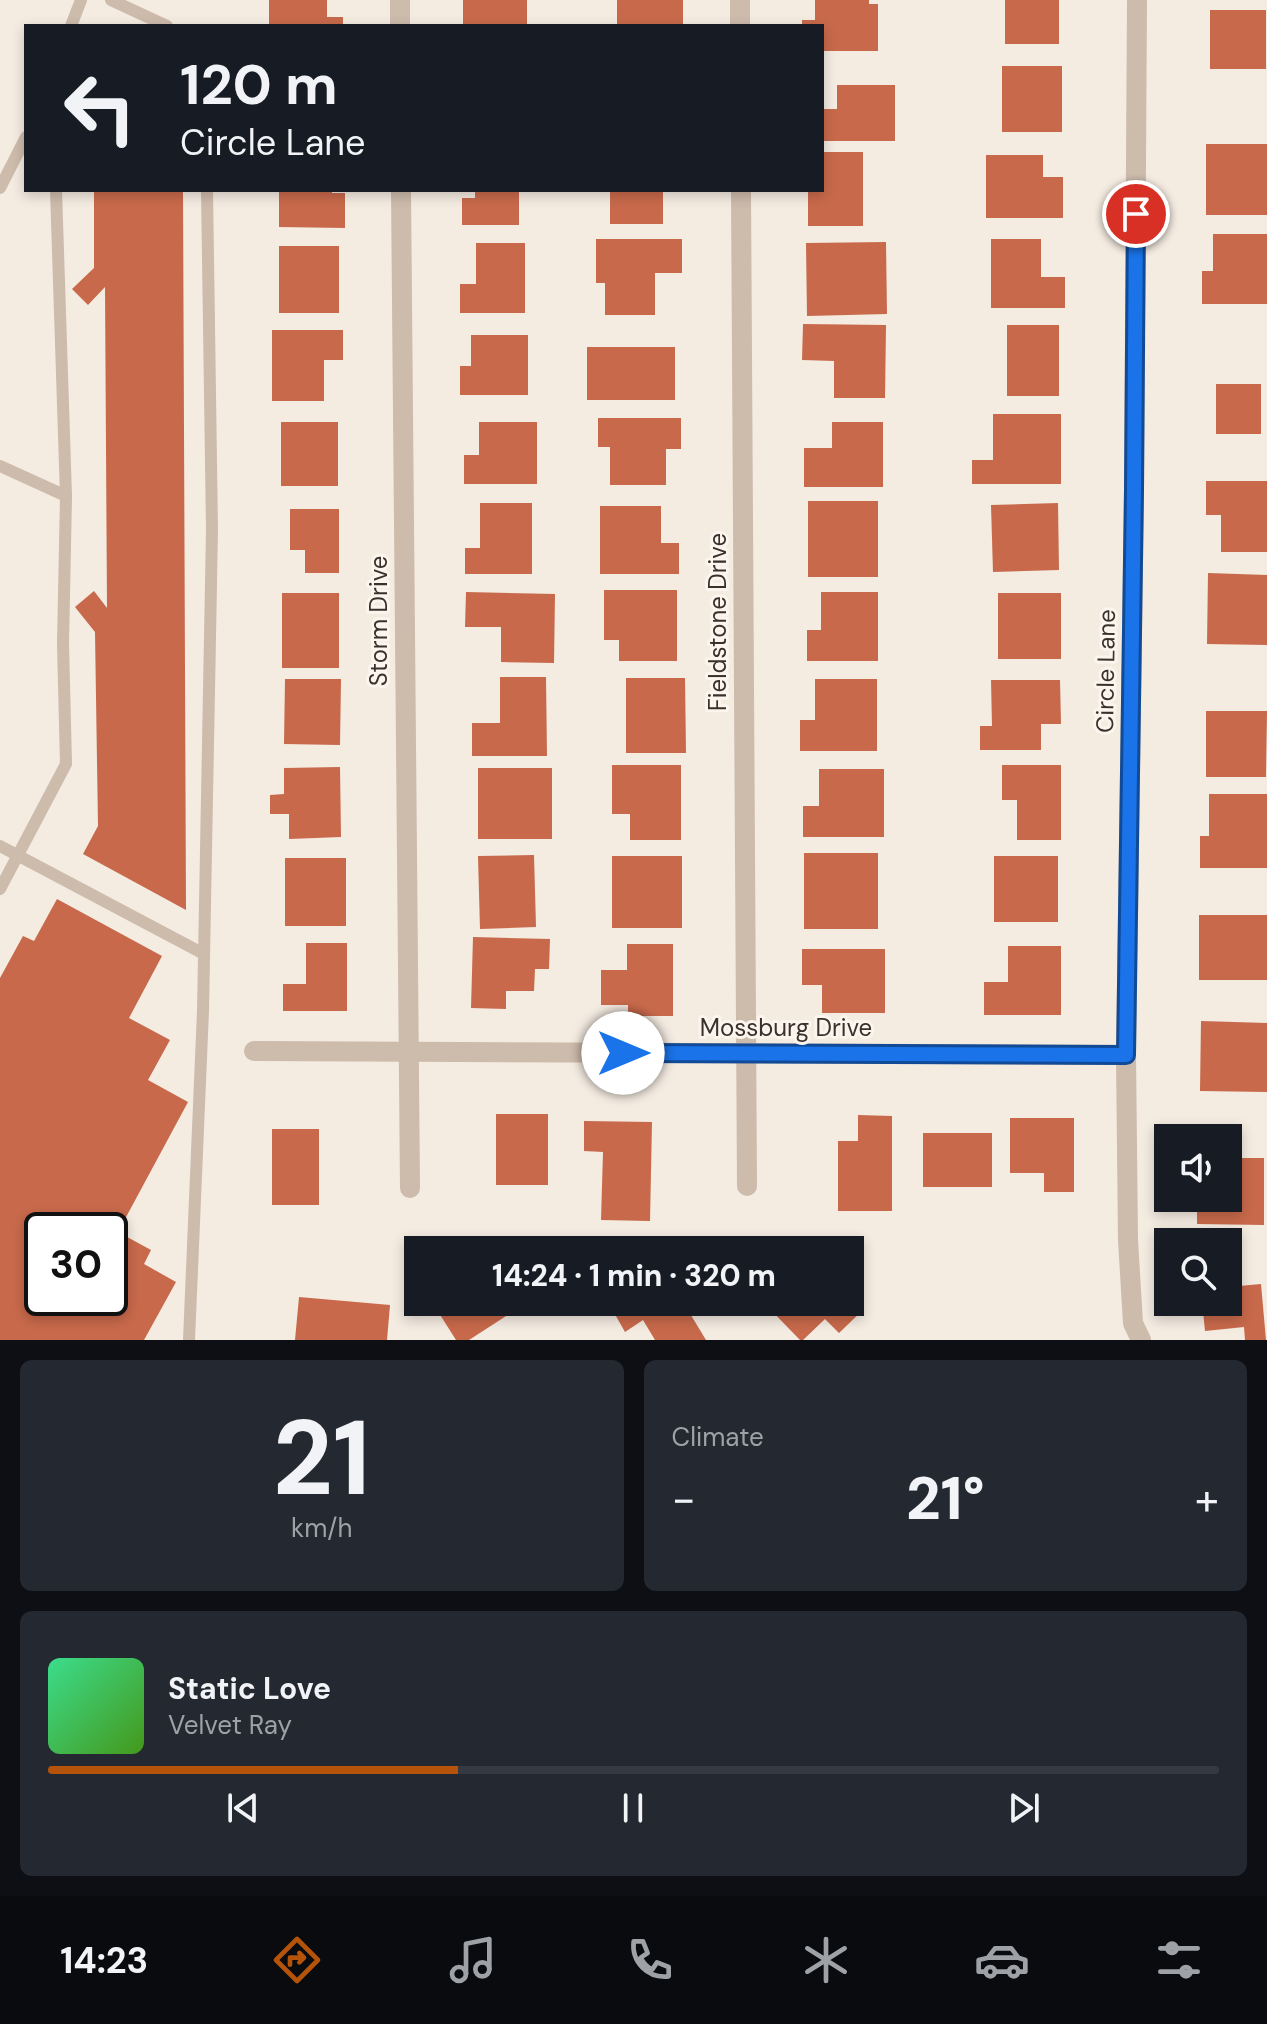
<!DOCTYPE html>
<meta charset="utf-8">
<style>
body{margin:0;font-family:"DM Sans",sans-serif;background:#242831;color:#f1f3f6;height:100vh;display:flex;flex-direction:column;font-size:30px;white-space:nowrap}
*{box-sizing:border-box;margin:0}
p{font-size:26px;color:#9ea1a6}
.icon{flex:none;width:44px;height:44px;fill:none;stroke:currentColor;stroke-width:2;stroke-linecap:round;stroke-linejoin:round}
.map{position:relative;height:1340px;overflow:hidden}
.drawer{display:flex;flex-direction:column;gap:20px;padding:20px;background:#0d0f14;flex:1}
.drawer>*{flex:none}
.hud{position:absolute;left:24px;top:24px;width:800px;height:168px;border-radius:0px;box-shadow:0 4px 12px #0003;background:#171b24;color:#f1f3f6;overflow:hidden}
.controls{position:absolute;left:1154px;top:1124px;display:grid;gap:16px}
.controls a{display:grid;place-items:center;width:88px;height:88px;border-radius:0px;background:#171b24;box-shadow:0 4px 12px #0003;font-size:40px}
.speed{position:absolute;left:24px;top:1212px;display:flex;gap:16px;font-size:40px;font-weight:700;text-align:center}
.speed>*{display:grid;place-content:center;width:104px;height:104px;border-radius:50%;background:#171b24;box-shadow:0 4px 12px #0003;line-height:1}
.speed .limit{border:4px solid #111;border-radius:12px;background:#fff;color:#111}
.pin{position:absolute;display:grid;place-items:center;width:68px;height:68px;color:#fff;margin:-34px;border:4px solid #fff;border-radius:50%;box-shadow:0 2px 8px #0007}
.me{position:absolute;width:88px;margin:-44px;rotate:90deg;stroke-linejoin:round;filter:drop-shadow(0 0 6px #0008)}
.turn{display:flex;align-items:center;gap:28px;height:168px;padding:0 24px;font-size:36px}
.turn .icon{width:104px;height:104px;stroke-width:2.5}
.turn b{display:block;font-size:56px;line-height:68px}
.big{font-size:60px;font-weight:800;line-height:1.1}
.drawer .tile{flex:1;display:flex;flex-direction:column;justify-content:center;gap:12px;min-width:0;padding:0 28px;border-radius:12px;background:#242831}
.drawer .dial{align-items:center;gap:0}
.dial b{font-size:104px;line-height:1}
.song{display:flex;align-items:center;gap:24px}
.cover{width:96px;height:96px;border-radius:12px;background:linear-gradient(135deg,hsl(150 70% 55%),hsl(100 70% 35%))}
.played{height:8px;border-radius:4px;background:linear-gradient(90deg,#b45309 35%,#363941 35%)}
.keys{display:flex;justify-content:space-around;direction:ltr}
.heat{display:flex;justify-content:space-between;align-items:center;font-size:44px;direction:ltr}
.drawer .tiles{flex:1;display:grid;gap:20px;grid-template-columns:1fr 1fr}
.tile:last-child{grid-column:span 2}
.trip{position:absolute;left:404px;top:1236px;width:460px;height:80px;border-radius:0px;background:#171b24;box-shadow:0 4px 12px #0003;font-weight:800;line-height:80px;text-align:center}
.tab-bar{display:flex;height:128px;justify-content:space-around;align-items:center;background:#090b0e;color:#9ea1a6}
.tab-bar .icon{width:56px;height:56px}
.tab-bar .active{color:#b45309}
.tab-bar b{font-size:36px;color:#f1f3f6}
.map>svg:first-child{display:block}
.building{fill:#c8694b;fill-rule:evenodd}
.lines{fill:none;stroke-linecap:round;stroke-linejoin:round}
.service{stroke:#cdbbac;stroke-width:12}
.minor{stroke:#cdbbac;stroke-width:20}
.route-casing{stroke:#114b97;stroke-width:20}
.route{stroke:#1a73e8;stroke-width:14}
.labels{text-anchor:middle;stroke-width:6;stroke-linejoin:round;paint-order:stroke}
.street-label{font-size:24px;fill:#3b302b;stroke:#fbf5ee}
</style>
<div class="map">
<svg width="1267" height="1340" viewBox="0 0 1267 1340">
<rect width="100%" height="100%" fill="#f4ebe1"/>
<g class="building">
<polygon points="269,0 327,0 327,17 343,17 343,26 269,26"/>
<rect x="463" y="0" width="64" height="26"/>
<rect x="617" y="0" width="66" height="26"/>
<polygon points="815,0 869,0 869,4 878,4 878,51 822,51 822,26 802,26 802,20 815,20"/>
<rect x="1005" y="0" width="54" height="44"/>
<rect x="1210" y="10" width="56" height="59"/>
<rect x="1002" y="66" width="60" height="66"/>
<polygon points="837,85 895,85 895,141 822,141 822,109 837,109"/>
<rect x="1206" y="144" width="61" height="71"/>
<polygon points="822,152 863,152 863,226 808,226 808,190 822,190"/>
<polygon points="986,155 1043,155 1043,177 1063,177 1063,218 986,218"/>
<polygon points="94,190 183,190 186,910 83,854 98,826 95,632 75,607 94,591 107,608 105,287 88,305 72,289 94,268"/>
<polygon points="279,190 332,190 332,193 345,193 345,228 279,227"/>
<polygon points="475,190 519,190 519,225 462,225 462,198 475,198"/>
<rect x="610" y="190" width="53" height="34"/>
<polygon points="1213,234 1267,234 1267,304 1202,304 1202,271 1213,271"/>
<polygon points="596,239 682,239 682,273 655,273 655,315 605,315 605,283 596,283"/>
<polygon points="991,239 1041,239 1041,277 1065,277 1065,308 991,308"/>
<polygon points="886,242 887,314 807,316 806,243"/>
<polygon points="476,243 525,243 525,313 460,313 460,284 476,284"/>
<rect x="279" y="246" width="60" height="67"/>
<polygon points="803,324 886,325 885,398 834,398 834,361 802,360"/>
<rect x="1007" y="325" width="52" height="71"/>
<polygon points="272,330 343,330 343,360 324,360 324,401 272,401"/>
<polygon points="471,335 528,335 528,395 460,395 460,366 471,366"/>
<rect x="587" y="347" width="88" height="53"/>
<rect x="1216" y="384" width="45" height="50"/>
<polygon points="993,414 1061,414 1061,484 972,484 972,460 993,460"/>
<polygon points="598,418 681,418 681,449 666,449 666,485 610,485 610,447 598,447"/>
<rect x="281" y="422" width="57" height="64"/>
<polygon points="479,422 537,422 537,484 464,484 464,455 479,455"/>
<polygon points="832,422 883,422 883,487 804,487 804,448 832,448"/>
<polygon points="1206,481 1267,481 1267,552 1221,552 1221,515 1206,515"/>
<rect x="808" y="501" width="70" height="76"/>
<polygon points="480,503 532,503 532,574 465,574 465,548 480,548"/>
<polygon points="1058,503 1059,570 993,572 991,505"/>
<polygon points="600,506 661,506 661,543 679,543 679,574 600,574"/>
<polygon points="290,509 339,509 339,573 305,573 305,550 290,550"/>
<polygon points="1208,573 1267,575 1267,645 1207,644"/>
<polygon points="604,590 677,590 677,661 619,661 619,640 604,640"/>
<polygon points="466,592 555,594 554,663 501,662 501,627 465,627"/>
<polygon points="821,592 878,592 878,661 807,661 807,630 821,630"/>
<rect x="282" y="593" width="57" height="75"/>
<rect x="998" y="593" width="63" height="66"/>
<polygon points="500,677 546,677 547,756 472,756 472,723 500,723"/>
<polygon points="626,678 685,678 686,753 626,753"/>
<polygon points="285,679 341,679 340,745 284,744"/>
<polygon points="815,679 877,679 877,751 800,751 800,720 815,720"/>
<polygon points="991,680 1060,680 1061,724 1041,724 1041,750 980,750 980,726 992,726"/>
<polygon points="1206,711 1267,711 1266,777 1206,777"/>
<polygon points="612,765 681,765 681,840 630,840 630,814 612,814"/>
<polygon points="1002,765 1061,765 1061,840 1017,840 1017,800 1002,800"/>
<polygon points="340,767 341,837 289,839 289,814 270,814 270,795 284,794 284,768"/>
<rect x="478" y="768" width="74" height="71"/>
<polygon points="819,769 884,769 884,837 803,837 803,806 819,806"/>
<polygon points="1209,794 1267,794 1267,868 1200,868 1200,836 1209,836"/>
<rect x="804" y="853" width="74" height="76"/>
<polygon points="534,855 536,927 480,929 478,856"/>
<rect x="612" y="856" width="70" height="72"/>
<rect x="994" y="856" width="64" height="66"/>
<rect x="285" y="858" width="61" height="68"/>
<path d="M57 899 162 956 129 1018 170 1040 148 1080 188 1102 118 1232 151 1250 144 1264 176 1282 144 1340H0V978L23 936 34 941ZM42 1230H110V1298H42Z"/>
<rect x="1199" y="915" width="68" height="65"/>
<polygon points="473,937 550,939 549,969 535,969 534,991 506,991 506,1009 471,1008"/>
<polygon points="306,943 347,943 347,1011 283,1011 283,984 306,984"/>
<polygon points="627,944 673,944 673,1016 628,1016 628,1005 601,1005 601,970 627,970"/>
<polygon points="1008,946 1061,946 1061,1015 984,1015 984,982 1008,982"/>
<polygon points="802,949 885,949 885,1013 822,1013 822,985 802,985"/>
<polygon points="1201,1021 1267,1023 1267,1092 1200,1091"/>
<rect x="496" y="1114" width="52" height="71"/>
<polygon points="858,1115 892,1116 892,1211 838,1211 838,1141 858,1141"/>
<polygon points="1010,1118 1074,1118 1074,1192 1044,1192 1044,1173 1010,1173"/>
<polygon points="584,1121 652,1122 650,1221 601,1220 603,1152 584,1151"/>
<rect x="272" y="1129" width="47" height="76"/>
<rect x="923" y="1133" width="69" height="54"/>
<polygon points="1228,1158 1264,1158 1264,1225 1197,1224 1197,1198 1228,1198"/>
<polygon points="1261,1284 1266,1340 1245,1340 1244,1327 1205,1331 1202,1302 1228,1302 1228,1287"/>
<polygon points="850,1294 864,1309 839,1333 825,1319 803,1340 800,1340 765,1304 767,1302 850,1302"/>
<polygon points="299,1297 390,1305 387,1340 295,1340"/>
<polygon points="432,1302 528,1302 469,1340 456,1340"/>
<polygon points="608,1302 683,1302 706,1340 655,1340 643,1320 625,1332"/>
</g>
<g class="lines">
<g class="service">
<polyline points="111,0 167,26"/>
<polyline points="71,26 81,0"/>
<polyline points="0,188 26,137"/>
<polyline points="0,466 66,496"/>
<polyline points="0,846 204,954"/>
<polyline points="0,889 66,764 63,644 66,496 56,190"/>
<polyline points="189,1340 203,1011 212,530 207,190"/>
</g>
<g class="minor">
<polyline points="400,0 400,26"/>
<polyline points="740,0 740,26"/>
<polyline points="1137,0 1134,490 1126,1055 1128,1240 1133,1323 1141,1340"/>
<polyline points="401,190 410,1188"/>
<polyline points="741,190 747,1186"/>
<polyline points="254,1051 1126,1055"/>
</g>
</g>
<g class="lines">
<g class="route-casing">
<polyline id="route" points="623,1053 1126,1055 1134,490 1136,214"/>
</g>
<use href="#route" class="route"/>
</g>
<g class="labels">
<g class="street-label">
<text transform="translate(379 621) rotate(-90)" y="8">Storm Drive</text>
<text transform="translate(718 622) rotate(-90)" y="8">Fieldstone Drive</text>
<text transform="translate(1106 671) rotate(-89)" y="8">Circle Lane</text>
<text x="786" y="1036">Mossburg Drive</text>
</g>
</g>
</svg>
<div class="controls">
<a><svg class="icon" aria-label="sound" viewBox="0 0 24 24"><path d="M4 9h4l5-4v14l-5-4H4zM17 9q2 3 0 6"/></svg></a>
<a><svg class="icon" aria-label="search" viewBox="0 0 24 24"><circle cx="10" cy="10" r="6"/><path d="M15 15l6 6"/></svg></a>
</div>
<div class="speed"><div class="limit">30</div></div>
<div class="pin" style="left:1136px;top:214px;background:#d93025"><svg class="icon" aria-label="arrive" viewBox="0 0 24 24"><path d="M6 21V4h12l-3 4 3 4H6"/></svg></div>
<svg class="me" style="left:623px;top:1053px" viewBox="-20 -20 40 40"><circle r="19" fill="#fff"/><path d="M0-13L10 11 0 6-10 11z" fill="#1a73e8"/></svg>
<div class="trip">14:24 · 1 min · 320 m</div>
<div class="hud">
<div class="turn"><svg class="icon" aria-label="left" viewBox="0 0 24 24"><path d="M17 20v-9H6M10 6l-5 5 5 5"/></svg><div><b>120 m</b>Circle Lane</div></div>
</div>
</div>
<section class="drawer">
<div class="tiles">
<div class="tile dial"><b>21</b><p>km/h</p></div>
<div class="tile"><p>Climate</p>
<div class="heat"><a>−</a><b class="big">21°</b><a>+</a></div>
</div>
<div class="tile">
<div class="song"><i class="cover"></i><div><b>Static Love</b><p>Velvet Ray</p></div></div>
<div class="played"></div>
<div class="keys"><svg class="icon" aria-label="previous" viewBox="0 0 24 24"><path d="M18 5L8 12l10 7zM5 5v14"/></svg><svg class="icon" aria-label="pause" viewBox="0 0 24 24"><path d="M8 5v14M16 5v14"/></svg><svg class="icon" aria-label="next" viewBox="0 0 24 24"><path d="M6 5l10 7-10 7zM19 5v14"/></svg></div>
</div>
</div>
</section>
<nav class="tab-bar">
<b>14:23</b>
<svg class="icon active" aria-label="directions" viewBox="0 0 24 24"><path d="M12 3l9 9-9 9-9-9zM9 14v-3h6M13 9l2 2-2 2"/></svg>
<svg class="icon" aria-label="music" viewBox="0 0 24 24"><path d="M9 18V5l10-2v13"/><circle cx="6" cy="18" r="3"/><circle cx="16" cy="16" r="3"/></svg>
<svg class="icon" aria-label="phone" viewBox="0 0 24 24"><path d="M5 4h4l2 5-3 2q2 4 5 5l2-3 5 2v4C11 20 4 13 5 4z"/></svg>
<svg class="icon" aria-label="climate" viewBox="0 0 24 24"><path d="M12 3v18M4 7l16 10M4 17L20 7"/></svg>
<svg class="icon" aria-label="car" viewBox="0 0 24 24"><path d="M5 17H2v-5l4-1 3-4h7l3 4 3 1v5h-3M9 17h6M6 11h13"/><circle cx="7" cy="17" r="2"/><circle cx="17" cy="17" r="2"/></svg>
<svg class="icon" aria-label="filters" viewBox="0 0 24 24"><path d="M4 7h16M4 17h16"/><circle cx="9" cy="7" r="2"/><circle cx="15" cy="17" r="2"/></svg>
</nav>
